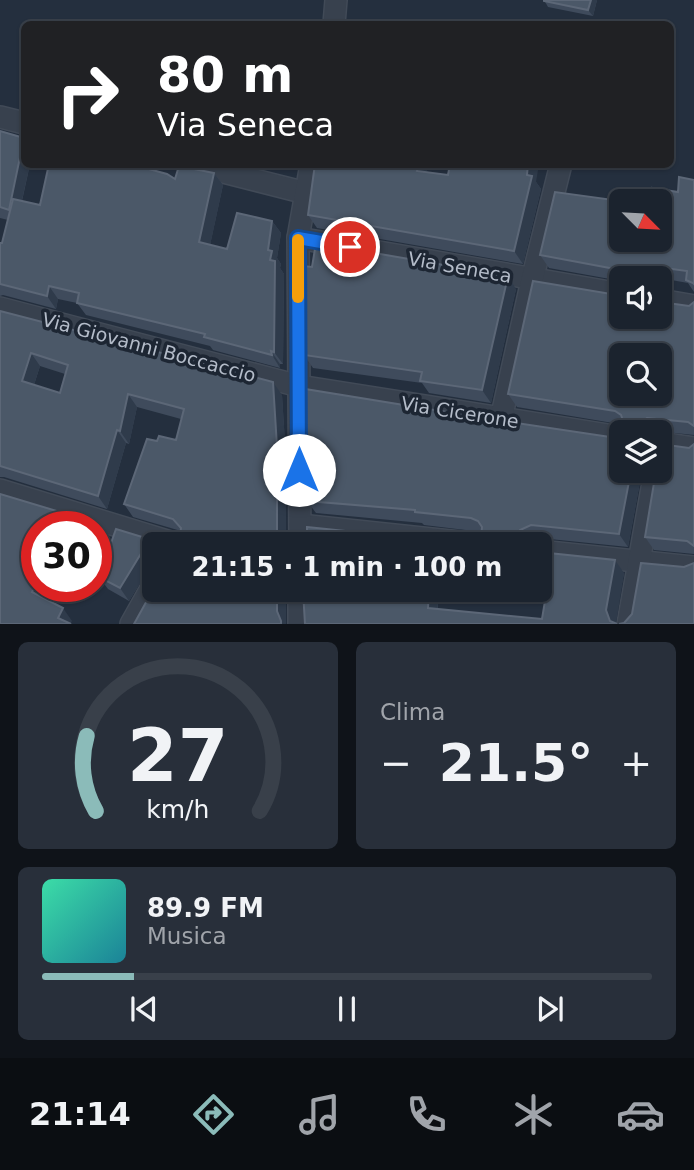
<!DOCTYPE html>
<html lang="it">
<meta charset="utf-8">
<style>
body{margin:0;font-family:"DejaVu Sans",sans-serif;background:#282f3a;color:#f1f3f6;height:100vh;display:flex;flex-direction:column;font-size:26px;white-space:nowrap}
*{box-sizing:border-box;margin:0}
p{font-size:23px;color:#a0a4aa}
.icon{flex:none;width:38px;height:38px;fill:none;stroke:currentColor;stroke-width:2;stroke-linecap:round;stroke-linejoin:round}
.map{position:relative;height:624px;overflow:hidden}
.sheet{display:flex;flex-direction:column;gap:18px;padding:18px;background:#0f1319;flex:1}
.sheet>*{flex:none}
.banner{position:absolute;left:21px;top:21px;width:653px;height:147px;border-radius:10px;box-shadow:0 2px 5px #0004,0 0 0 2px #39404a;background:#202124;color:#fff;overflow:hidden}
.needle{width:46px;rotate:114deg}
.tools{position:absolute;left:609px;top:189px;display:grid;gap:14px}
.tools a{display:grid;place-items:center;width:63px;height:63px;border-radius:10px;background:#1b232e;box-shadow:0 2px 5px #0004,0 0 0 2px #39404a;font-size:35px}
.speed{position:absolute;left:21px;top:511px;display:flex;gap:14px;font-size:35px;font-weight:700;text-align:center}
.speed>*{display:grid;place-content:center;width:91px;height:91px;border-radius:50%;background:#1b232e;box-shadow:0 2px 5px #0004,0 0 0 2px #39404a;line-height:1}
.speed .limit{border:10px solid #d22;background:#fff;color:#111}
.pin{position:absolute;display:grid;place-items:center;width:60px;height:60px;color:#fff;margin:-30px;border:4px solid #fff;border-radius:50%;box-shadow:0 2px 7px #0007}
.me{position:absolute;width:77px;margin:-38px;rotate:0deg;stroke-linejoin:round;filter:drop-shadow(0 0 5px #0008)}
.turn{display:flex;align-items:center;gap:24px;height:147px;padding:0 21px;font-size:32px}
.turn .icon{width:91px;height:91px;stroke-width:2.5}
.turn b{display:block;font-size:49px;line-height:60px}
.big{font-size:52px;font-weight:700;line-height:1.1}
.sheet .card{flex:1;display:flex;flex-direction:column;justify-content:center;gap:10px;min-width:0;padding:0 24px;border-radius:10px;background:#282f3a}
.sheet .dial{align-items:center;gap:0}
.dial svg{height:182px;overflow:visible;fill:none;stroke:#39404a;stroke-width:7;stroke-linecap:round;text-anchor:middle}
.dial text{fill:#f1f3f6;stroke:none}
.song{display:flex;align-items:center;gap:21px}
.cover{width:84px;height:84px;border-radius:10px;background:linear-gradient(135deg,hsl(160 70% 55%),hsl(190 70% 35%))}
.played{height:7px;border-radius:4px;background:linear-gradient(90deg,#8bbbb9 15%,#39404a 15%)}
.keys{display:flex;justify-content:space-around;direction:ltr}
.heat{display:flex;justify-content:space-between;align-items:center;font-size:38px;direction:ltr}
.sheet .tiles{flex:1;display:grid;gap:18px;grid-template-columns:1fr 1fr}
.card:last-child{grid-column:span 2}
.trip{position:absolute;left:142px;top:532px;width:410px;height:70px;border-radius:10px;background:#1b232e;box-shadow:0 2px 5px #0004,0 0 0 2px #39404a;font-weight:700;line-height:70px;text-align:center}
.menu{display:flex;height:112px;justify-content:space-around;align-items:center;background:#0b0e12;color:#a0a4aa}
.menu .icon{width:49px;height:49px}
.menu .current{color:#8bbbb9}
.menu b{font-size:32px;color:#f1f3f6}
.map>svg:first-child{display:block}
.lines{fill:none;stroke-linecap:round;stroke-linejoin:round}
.street-casing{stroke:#414a57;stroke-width:24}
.street{stroke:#38414e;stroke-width:21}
.wall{fill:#3f4b5c;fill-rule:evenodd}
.shaded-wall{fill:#2f3b4b}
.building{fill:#4b5868;stroke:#5c6777;stroke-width:2;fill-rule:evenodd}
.route-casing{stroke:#114b97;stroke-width:18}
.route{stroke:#1a73e8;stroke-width:12}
.slow{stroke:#f59e0b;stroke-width:12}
.labels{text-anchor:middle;stroke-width:7;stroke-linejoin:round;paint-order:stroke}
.street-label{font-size:19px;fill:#b4bcc9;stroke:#1d2633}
</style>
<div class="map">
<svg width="694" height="624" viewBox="0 0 694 624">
<rect width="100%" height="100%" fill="#242f3e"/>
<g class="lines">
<g class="street-casing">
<g id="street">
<polyline points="334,24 336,0"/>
<polyline points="0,117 24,123"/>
<polyline points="192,164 306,193"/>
<polyline points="298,238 621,294"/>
<polyline points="660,300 694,306"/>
<polyline points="0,308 299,386 621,437"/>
<polyline points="501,419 532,280 561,164"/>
<polyline points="660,443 694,448"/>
<polyline points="0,490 177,544"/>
<polyline points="300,525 479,544"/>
<polyline points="300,544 298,238 311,164"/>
<polyline points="539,551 694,567"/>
<polyline points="131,624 154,583"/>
<polyline points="299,624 299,590"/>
<polyline points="628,624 655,471"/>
</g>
</g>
<use href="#street" class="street"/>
</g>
<g class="wall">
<polygon points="544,0 597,0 593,16 548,7"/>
<polygon points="0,131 30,164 22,201 40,205 145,164 149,169 175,179 214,173 223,185 210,245 227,249 272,221 281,233 277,258 281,264 280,268 284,274 283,364 280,364 280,368 213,350 210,346 86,315 77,303 58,299 56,309 3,295 0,296 0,243 2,243 8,220 0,218"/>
<polygon points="428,172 448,175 536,182 541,189 523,264 317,228 308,215"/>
<polygon points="694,180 694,292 688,283 660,278 621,278 621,281 549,268 540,255 621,240 678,192"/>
<polygon points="516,289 491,403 429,393 422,383 313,368 304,355"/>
<polygon points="694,302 694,435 656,431 654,432 621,432 621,471 642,471 628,547 540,538 529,543 528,544 412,544 475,543 481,538 482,532 424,525 422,523 316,513 307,501 490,419 610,437 617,436 625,425 517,407 508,394 621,317 689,306"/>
<path d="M0 311 282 395 286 459V544H154V560L129 601 108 589 99 577 116 529 165 544 176 541 180 536 181 531 133 517 124 504 157 441 176 440 181 419 137 407 129 444 126 443 107 509 4 477H0ZM40 366 65 374 60 393 34 385Z"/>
<polygon points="694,444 694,554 654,550 645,537 689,448"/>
<path d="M539 552 624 573 615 622 305 624 303 590H539ZM438 601 545 602 542 619 438 609Z"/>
</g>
<g class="shaded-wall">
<polygon points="591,0 597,0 593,16 588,10"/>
<polygon points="24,138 24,164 30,164 17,222 9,210"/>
<polygon points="419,164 423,164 428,172 426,184 417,171"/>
<polygon points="528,164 539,164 536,182 541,189 523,264 514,251"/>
<polygon points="214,173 223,185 208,255 199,242"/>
<polygon points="272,221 281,233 277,258 281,264 280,268 284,274 283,364 274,352 268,250"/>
<polygon points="650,266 659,278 652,278 649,275"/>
<polygon points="508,276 516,289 491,403 482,390"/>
<polygon points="49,286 58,299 56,309 47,296"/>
<polygon points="271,351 280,364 280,368 272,355"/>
<polygon points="31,353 40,366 31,394 22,381"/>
<polygon points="273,382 282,395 286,459 286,544 277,544"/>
<polygon points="128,394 137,407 129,444 120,431"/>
<polygon points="640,423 647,432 639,432"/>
<polygon points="117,430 126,443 107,509 98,496"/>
<polygon points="631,471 642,471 628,547 619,534"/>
<polygon points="96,530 99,534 96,543"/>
<polygon points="520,530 529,543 528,544 520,544 517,538"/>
<polygon points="383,535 389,544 382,544"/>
<polygon points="145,547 154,560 129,601 120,588"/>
<polygon points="615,560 624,573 616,624 610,621 606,610"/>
<polygon points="37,582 37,586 50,586 41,604 32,592"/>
<polygon points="277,590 286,590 286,624 281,624 277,611"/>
<polygon points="429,590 438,601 437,621 428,608"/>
<polygon points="63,608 72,621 70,624 58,618"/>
</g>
<g class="building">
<polygon points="544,0 591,0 588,10 544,1"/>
<polygon points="0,131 24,138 9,210 0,207"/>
<polygon points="49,164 145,164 145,168 167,174 175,179 179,166 214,173 199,242 227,249 237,213 272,221 268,250 272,251 270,260 275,261 274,352 271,351 272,355 204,337 205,334 77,303 79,293 49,286 47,296 0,284 0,243 2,243 13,199 40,205"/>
<polygon points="315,164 419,164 417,171 448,175 450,164 528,164 527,175 532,176 514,251 308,215"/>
<polygon points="679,177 694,180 694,284 693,283 686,280 687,271 650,266 649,275 642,278 624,278 624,276 615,269 540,255 555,192 621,201 621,240 660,240 660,201 650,201 652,188 678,192"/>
<polygon points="316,243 508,276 482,390 420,381 422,372 304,355 303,266 312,267"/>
<path d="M533 281 611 294 621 290V317H660V302L689 306 694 302V426L688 422 647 418 640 423 639 432H621V471H631L619 534 531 525 520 530 517 538 520 544H412V538L475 543 481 538 482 527 478 521 471 518 415 512V510L307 501 305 389 490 419 610 437 617 436 625 426 621 415 615 411 508 394ZM621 355H660V394H621Z"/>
<path d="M0 311 273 382 277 447V544H154V553L145 547 120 588 99 577 116 529 165 544 176 541 180 536 181 528 173 519 124 504 147 439 157 441 159 436 176 440 184 409 128 394 120 431 117 430 98 496 0 466ZM31 353 68 365 60 393 22 381Z"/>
<polygon points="660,444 689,448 694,444 694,546 687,541 645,537 656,471 660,471"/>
<polygon points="0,494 90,521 89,527 37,527 37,582 32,592 63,608 58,618 71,624 0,624"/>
<polygon points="307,527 383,535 382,544 307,544"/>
<polygon points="539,552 615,560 606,610 610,621 617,624 305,624 303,590 429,590 428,608 542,619 547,589 539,589"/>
<polygon points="641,563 684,567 694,563 694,624 619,624 624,623 632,614"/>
<polygon points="166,590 277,590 277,611 281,621 281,624 134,624 150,595 160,600"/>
</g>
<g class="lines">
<g class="route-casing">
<polyline id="route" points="299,470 298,238 350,247"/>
</g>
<use href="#route" class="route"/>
<polyline class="slow" points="298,240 298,297"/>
</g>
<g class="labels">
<g class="street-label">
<text transform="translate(460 267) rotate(10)" y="7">Via Seneca</text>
<text transform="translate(149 347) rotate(15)" y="7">Via Giovanni Boccaccio</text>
<text transform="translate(460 412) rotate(9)" y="7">Via Cicerone</text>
</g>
</g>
</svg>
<div class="tools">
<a><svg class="needle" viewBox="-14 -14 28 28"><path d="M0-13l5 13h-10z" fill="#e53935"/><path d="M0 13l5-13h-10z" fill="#a0a4aa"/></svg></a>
<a><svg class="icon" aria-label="sound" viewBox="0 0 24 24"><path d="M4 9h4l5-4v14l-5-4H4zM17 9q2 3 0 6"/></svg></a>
<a><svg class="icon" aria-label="search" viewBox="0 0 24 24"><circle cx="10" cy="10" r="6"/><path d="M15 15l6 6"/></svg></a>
<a><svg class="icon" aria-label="layers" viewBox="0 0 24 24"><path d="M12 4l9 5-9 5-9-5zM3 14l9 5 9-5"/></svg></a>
</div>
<div class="speed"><div class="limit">30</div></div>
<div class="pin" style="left:350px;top:247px;background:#d93025"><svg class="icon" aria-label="arrive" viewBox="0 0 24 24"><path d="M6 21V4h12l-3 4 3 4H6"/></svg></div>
<svg class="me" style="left:299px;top:470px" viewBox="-20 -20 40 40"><circle r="19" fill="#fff"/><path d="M0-13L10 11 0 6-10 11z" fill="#1a73e8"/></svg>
<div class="trip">21:15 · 1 min · 100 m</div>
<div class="banner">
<div class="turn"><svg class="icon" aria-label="right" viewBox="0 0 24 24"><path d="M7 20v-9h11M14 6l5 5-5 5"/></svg><div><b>80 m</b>Via Seneca</div></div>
</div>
</div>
<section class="sheet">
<div class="tiles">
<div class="card dial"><svg viewBox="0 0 100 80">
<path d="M14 69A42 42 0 1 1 86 69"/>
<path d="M14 69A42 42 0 0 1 10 36" stroke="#8bbbb9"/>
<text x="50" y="56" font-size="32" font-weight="700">27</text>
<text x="50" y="72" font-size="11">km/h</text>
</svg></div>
<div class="card"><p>Clima</p>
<div class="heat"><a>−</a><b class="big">21.5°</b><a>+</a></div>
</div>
<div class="card">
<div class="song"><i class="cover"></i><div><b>89.9 FM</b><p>Musica</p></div></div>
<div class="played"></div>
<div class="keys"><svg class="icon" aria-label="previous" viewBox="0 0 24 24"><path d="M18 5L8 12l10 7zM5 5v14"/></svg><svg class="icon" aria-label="pause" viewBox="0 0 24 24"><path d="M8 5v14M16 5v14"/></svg><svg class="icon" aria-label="next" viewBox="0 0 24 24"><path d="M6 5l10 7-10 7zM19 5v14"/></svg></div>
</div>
</div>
</section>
<nav class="menu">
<b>21:14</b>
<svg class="icon current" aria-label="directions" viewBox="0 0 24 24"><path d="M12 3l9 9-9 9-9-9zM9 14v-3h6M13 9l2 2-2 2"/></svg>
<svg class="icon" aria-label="music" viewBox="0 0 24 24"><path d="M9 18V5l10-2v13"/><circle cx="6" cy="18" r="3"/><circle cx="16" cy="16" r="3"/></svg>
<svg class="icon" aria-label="phone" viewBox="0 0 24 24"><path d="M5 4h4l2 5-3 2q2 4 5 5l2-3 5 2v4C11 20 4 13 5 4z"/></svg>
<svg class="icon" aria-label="climate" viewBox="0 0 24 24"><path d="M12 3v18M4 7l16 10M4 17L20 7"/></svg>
<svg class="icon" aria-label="car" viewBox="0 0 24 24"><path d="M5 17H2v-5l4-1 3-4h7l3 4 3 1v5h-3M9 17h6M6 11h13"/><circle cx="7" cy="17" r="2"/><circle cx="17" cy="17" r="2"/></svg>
</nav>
